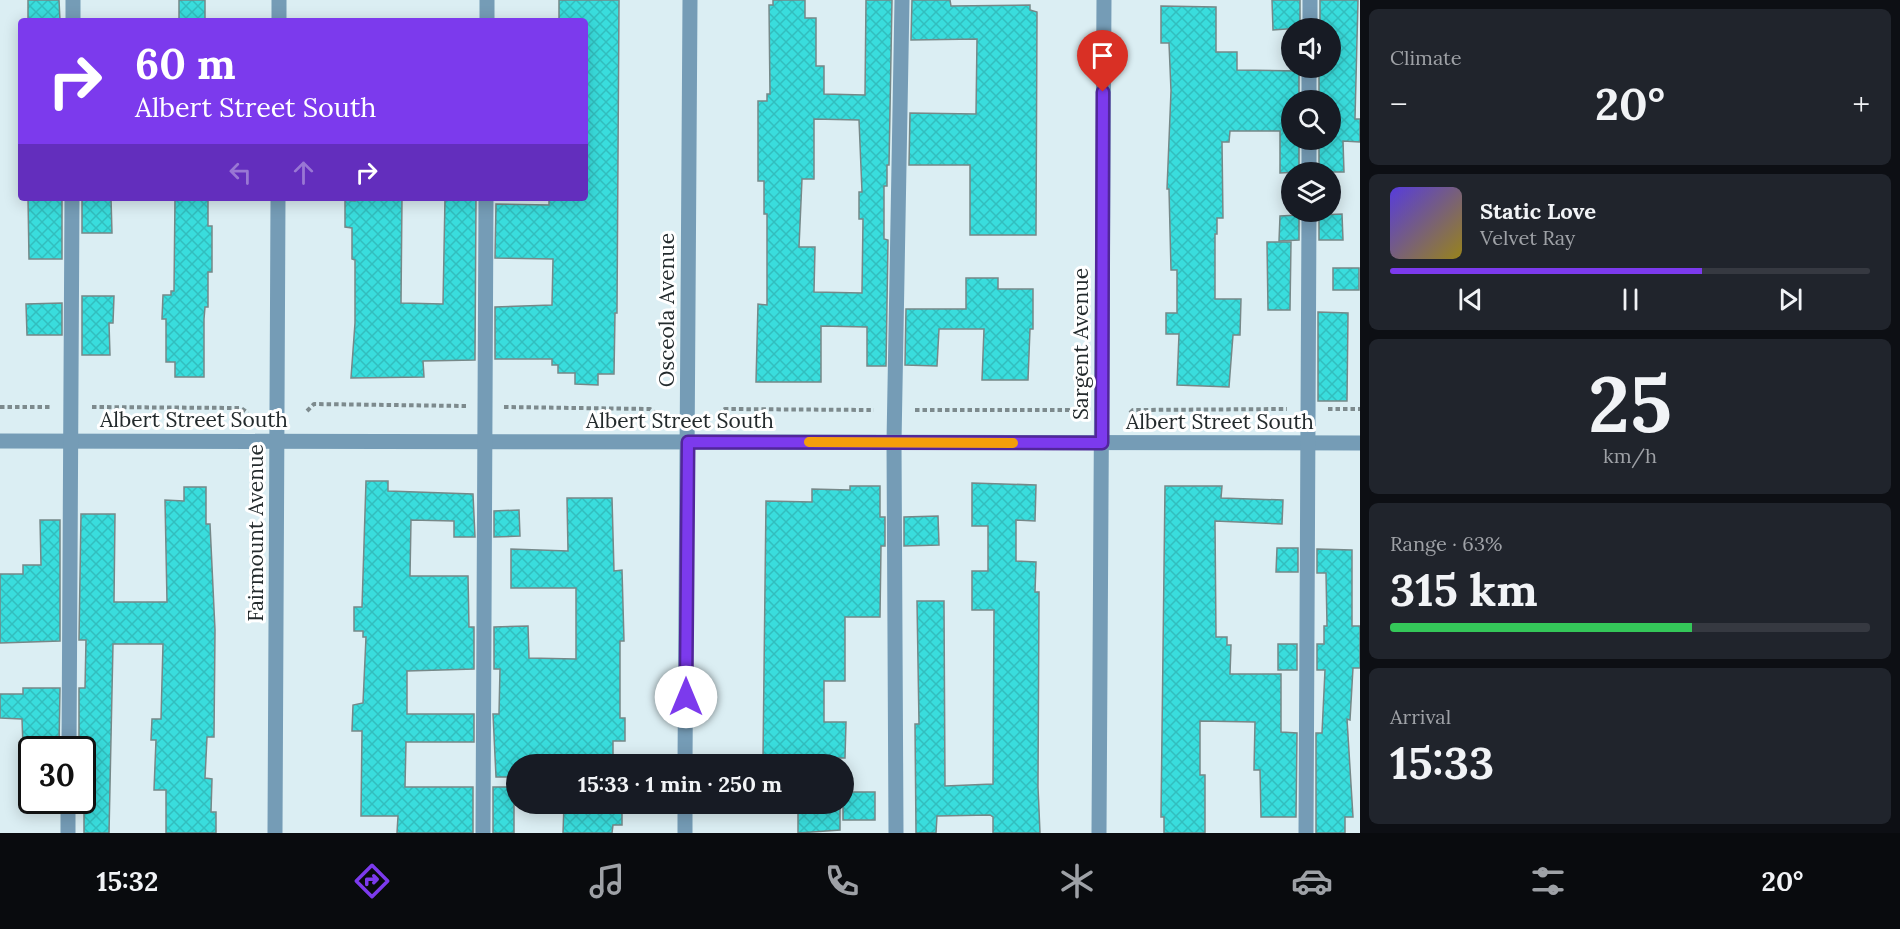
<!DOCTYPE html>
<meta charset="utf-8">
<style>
body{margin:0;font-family:Lora,serif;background:#20242c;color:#f1f3f6;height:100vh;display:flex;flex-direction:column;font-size:22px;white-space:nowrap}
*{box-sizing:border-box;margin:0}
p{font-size:20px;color:#9ea1a6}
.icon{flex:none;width:33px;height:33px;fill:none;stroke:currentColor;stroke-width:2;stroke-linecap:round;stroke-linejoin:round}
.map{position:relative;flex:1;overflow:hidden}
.side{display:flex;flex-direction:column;gap:9px;padding:9px;background:#0d0f14;width:540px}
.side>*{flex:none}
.top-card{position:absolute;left:18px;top:18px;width:570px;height:183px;border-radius:6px;box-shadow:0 3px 15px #0003;background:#7c3aed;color:#fff;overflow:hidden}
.buttons{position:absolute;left:1281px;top:18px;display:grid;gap:12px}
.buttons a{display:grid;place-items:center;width:60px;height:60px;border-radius:50%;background:#171b24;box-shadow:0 3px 15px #0003;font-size:30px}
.speed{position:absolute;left:18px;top:736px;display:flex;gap:12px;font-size:30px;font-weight:700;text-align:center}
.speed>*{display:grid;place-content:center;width:78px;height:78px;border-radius:50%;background:#171b24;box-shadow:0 3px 15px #0003;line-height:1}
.speed .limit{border:3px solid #111;border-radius:9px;background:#fff;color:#111}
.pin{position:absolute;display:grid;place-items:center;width:51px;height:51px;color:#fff;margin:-62px -26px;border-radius:50% 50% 50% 0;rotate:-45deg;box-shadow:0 0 6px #0007}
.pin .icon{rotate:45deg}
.me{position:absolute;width:66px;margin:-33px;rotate:0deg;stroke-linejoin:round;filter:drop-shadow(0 0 4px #0008)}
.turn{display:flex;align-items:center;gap:21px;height:126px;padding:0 18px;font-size:27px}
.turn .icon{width:78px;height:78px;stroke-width:2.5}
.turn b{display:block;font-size:42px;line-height:51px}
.lanes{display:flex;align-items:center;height:57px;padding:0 18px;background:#0003;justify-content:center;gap:30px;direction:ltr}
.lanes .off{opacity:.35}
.big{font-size:45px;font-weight:800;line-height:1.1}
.side .widget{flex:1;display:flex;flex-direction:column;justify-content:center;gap:9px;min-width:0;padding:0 21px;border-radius:9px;background:#20242c}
.side .dial{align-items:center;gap:0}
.dial b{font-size:78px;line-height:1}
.song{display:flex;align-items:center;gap:18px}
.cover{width:72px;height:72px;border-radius:9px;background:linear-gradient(135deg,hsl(250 70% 55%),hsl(50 70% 35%))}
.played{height:6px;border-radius:3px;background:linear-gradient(90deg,#7c3aed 65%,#363941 65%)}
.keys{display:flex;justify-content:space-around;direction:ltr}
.heat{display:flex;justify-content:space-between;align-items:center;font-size:33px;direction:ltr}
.charge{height:9px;border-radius:4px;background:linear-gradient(90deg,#34c759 63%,#363941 0)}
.trip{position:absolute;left:506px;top:754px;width:348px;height:60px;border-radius:30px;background:#171b24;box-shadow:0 3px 15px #0003;font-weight:800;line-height:60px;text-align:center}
.tabs{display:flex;height:96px;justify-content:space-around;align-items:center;background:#090b0e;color:#9ea1a6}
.tabs .icon{width:42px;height:42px}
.tabs .on{color:#7c3aed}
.tabs b{font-size:27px;color:#f1f3f6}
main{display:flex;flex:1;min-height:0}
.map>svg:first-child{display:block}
.building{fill:url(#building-cross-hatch);stroke:#768888;stroke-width:1.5;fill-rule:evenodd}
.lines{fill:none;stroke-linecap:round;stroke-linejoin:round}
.path{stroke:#7d8a8d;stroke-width:4;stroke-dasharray:4.5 3;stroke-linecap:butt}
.minor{stroke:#759cb6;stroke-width:15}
.route-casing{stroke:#51269a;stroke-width:15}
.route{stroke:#7c3aed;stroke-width:10}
.slow{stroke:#f59e0b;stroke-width:10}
.labels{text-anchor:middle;stroke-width:6;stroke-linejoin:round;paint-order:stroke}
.street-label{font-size:21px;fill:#232a2c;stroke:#fff}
</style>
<main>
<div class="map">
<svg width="1360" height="833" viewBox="0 0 1360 833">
<defs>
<pattern id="building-cross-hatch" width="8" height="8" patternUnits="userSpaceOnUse" patternTransform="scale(1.5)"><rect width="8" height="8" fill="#39dddd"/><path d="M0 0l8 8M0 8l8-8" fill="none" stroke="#32bebe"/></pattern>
</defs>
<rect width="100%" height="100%" fill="#dbeef3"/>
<g class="building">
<polygon points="28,0 59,0 60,21 28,21"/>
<rect x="179" y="0" width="26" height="21"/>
<polygon points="559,0 619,0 617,313 615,313 614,374 598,374 598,385 575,384 575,373 558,373 558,365 552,365 552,359 495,359 495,307 552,305 553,259 495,258 496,204 549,205 549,199 556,198 585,198 585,21 559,21"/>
<path d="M773 0H805V18H816V66H824V94L865 95 866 0H892L889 165H887V186H884V239L888 240 886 366H867V327L821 326V382H756L758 304 767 305V214H764V181H758V101H767V94H770L769 5H773ZM814 119 859 120 862 192H859V219H863L862 293 814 292 815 247H799L802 179H814Z"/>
<polygon points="912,0 950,0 951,6 1030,5 1030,10 1037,12 1036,235 970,235 970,165 909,165 910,113 976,114 977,39 911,40"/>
<polygon points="1272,0 1300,0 1300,28 1273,30"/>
<polygon points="1320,0 1358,0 1355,119 1360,119 1360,142 1343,141 1344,172 1319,172 1319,140 1330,140 1330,100 1319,100 1319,68 1330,68 1330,28 1320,28"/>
<polygon points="1161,6 1216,7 1216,52 1237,52 1237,70 1299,71 1299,100 1292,100 1292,140 1299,140 1299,172 1280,173 1280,131 1230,131 1229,142 1222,142 1223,218 1217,218 1217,234 1215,234 1215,299 1241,299 1240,335 1233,335 1229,387 1177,385 1179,334 1166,334 1166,313 1177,313 1177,270 1171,270 1169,189 1167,189 1171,91 1169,43 1161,43"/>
<polygon points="28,198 62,198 62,259 29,259"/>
<polygon points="82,198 111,198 112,233 82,233"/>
<polygon points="175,198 208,198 208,226 212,226 212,272 208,272 208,307 205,307 204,319 204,377 175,377 175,362 166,362 166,319 162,319 163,295 171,295 171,291 174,291"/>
<polygon points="355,198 402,198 401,303 443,304 445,198 476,198 475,360 423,361 424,377 351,378 355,323 355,260 352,259 352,228 345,227 345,200 355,201"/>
<polygon points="1342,214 1343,240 1319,240 1319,215"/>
<polygon points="1299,215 1299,240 1279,241 1280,216"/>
<polygon points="1267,242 1291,242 1290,310 1268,310"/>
<rect x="1333" y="268" width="26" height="22"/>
<polygon points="966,278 998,278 998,289 1033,289 1033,329 1030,329 1028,380 982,380 984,329 939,329 937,366 905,365 906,309 966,309"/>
<polygon points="82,296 114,296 113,323 109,323 110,355 82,355"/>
<polygon points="62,303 62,335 27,335 26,304"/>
<polygon points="1318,312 1348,313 1347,401 1318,401"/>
<polygon points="366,481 388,481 388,491 473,494 475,537 454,537 454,521 411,520 410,576 468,576 469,627 474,627 474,669 407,671 407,714 474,714 474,742 406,742 405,787 473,787 473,833 397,833 398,816 361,816 362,731 352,731 353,705 363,703 366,637 363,637 363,631 354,631 354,607 362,607"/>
<polygon points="972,483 1036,485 1035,521 1016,520 1016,561 1036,562 1035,592 1039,592 1038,787 1040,833 993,833 993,817 990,815 937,816 936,833 916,833 915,724 919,724 917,601 944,601 945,786 993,784 994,610 972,610 972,571 988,571 988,526 972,526"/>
<polygon points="850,486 880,486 880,517 885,517 885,546 881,546 880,617 845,617 845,681 824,681 824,722 846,722 845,758 763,758 766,501 812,502 812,489 850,490"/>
<polygon points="1165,486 1222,486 1221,498 1283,500 1282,524 1215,521 1216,637 1227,637 1227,645 1231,645 1230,674 1281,674 1281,732 1297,733 1296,817 1261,817 1260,770 1254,770 1255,722 1200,721 1200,775 1205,775 1205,833 1164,833 1164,817 1161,817"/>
<polygon points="184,487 206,487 206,524 210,524 215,630 214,737 207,737 205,778 212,779 211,812 216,812 216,833 166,833 166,790 154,790 156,740 151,740 152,719 161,719 163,644 113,644 109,833 84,833 84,746 79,746 79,688 85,688 86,640 79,640 81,514 115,514 114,602 167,602 165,500 184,501"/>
<polygon points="567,498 612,498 614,571 622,570 624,641 620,641 620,718 625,718 625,741 613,741 613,765 516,765 516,777 496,777 493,714 499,714 500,669 494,669 494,627 528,626 529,658 576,659 576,588 511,588 511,549 568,551"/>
<polygon points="519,510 520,536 494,537 494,511"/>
<polygon points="938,516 939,545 904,546 904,517"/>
<polygon points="40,520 60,520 60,641 0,643 0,574 23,574 23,565 41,565"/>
<polygon points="1277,548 1298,548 1298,572 1276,572"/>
<polygon points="1317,549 1352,550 1352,626 1360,626 1360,668 1353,668 1350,720 1347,719 1353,817 1345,817 1345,833 1316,833 1316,733 1322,733 1325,670 1317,670 1317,644 1324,644 1324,626 1327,626 1326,573 1317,573"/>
<rect x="1278" y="644" width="19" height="26"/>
<polygon points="23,688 60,688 59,746 23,746 22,719 0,718 0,694 23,694"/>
<rect x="493" y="787" width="21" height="46"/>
<rect x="843" y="792" width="32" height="28"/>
<polygon points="564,804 622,804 622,825 613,825 612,833 563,833"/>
<polygon points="798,804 840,804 840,830 798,833"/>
</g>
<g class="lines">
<g class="path">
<polyline points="0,407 51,407"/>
<polyline points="92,407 241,408 248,413"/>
<polyline points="504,407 650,409 657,414"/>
<polyline points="1328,409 1360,409"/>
<polyline points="915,410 1069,410 1074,415"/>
<polyline points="307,411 314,404 466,406"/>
<polyline points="1130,413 1133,410 1287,409"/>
<polyline points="718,414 725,409 874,410"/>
</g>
<g class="minor">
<polyline points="73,21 73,0"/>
<polyline points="279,21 279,0"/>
<polyline points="487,21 487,0"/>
<polyline points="1310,28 1310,0"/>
<polyline points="1309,100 1309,68"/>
<polyline points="1309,172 1309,140"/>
<polyline points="0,441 1360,443"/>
<polyline points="69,750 72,198"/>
<polyline points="685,765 690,0"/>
<polyline points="68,833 68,801"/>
<polyline points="275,833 278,198"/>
<polyline points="483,833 486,198"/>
<polyline points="685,833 685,804"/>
<polyline points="896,833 894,442 902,0"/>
<polyline points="1099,833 1104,0"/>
<polyline points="1306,833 1309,212"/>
</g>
</g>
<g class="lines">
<g class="route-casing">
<polyline id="route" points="686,697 688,442 1102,443 1103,92"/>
</g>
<use href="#route" class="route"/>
<polyline class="slow" points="809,442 1013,443"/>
</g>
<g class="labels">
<g class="street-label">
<text transform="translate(667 310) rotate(-90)" y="7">Osceola Avenue</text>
<text transform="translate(1081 344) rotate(-90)" y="7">Sargent Avenue</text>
<text x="194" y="427">Albert Street South</text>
<text x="680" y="428">Albert Street South</text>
<text x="1220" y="429">Albert Street South</text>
<text transform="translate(256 533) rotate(-90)" y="7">Fairmount Avenue</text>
</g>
</g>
</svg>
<div class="buttons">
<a><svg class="icon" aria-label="sound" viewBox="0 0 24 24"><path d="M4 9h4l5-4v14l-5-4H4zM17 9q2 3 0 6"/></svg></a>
<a><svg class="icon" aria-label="search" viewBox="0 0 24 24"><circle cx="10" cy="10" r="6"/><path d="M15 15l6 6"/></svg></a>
<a><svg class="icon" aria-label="layers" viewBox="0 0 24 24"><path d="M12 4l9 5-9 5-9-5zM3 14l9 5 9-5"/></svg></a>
</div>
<div class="speed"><div class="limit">30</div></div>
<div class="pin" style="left:1103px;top:92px;background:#d93025"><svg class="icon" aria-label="arrive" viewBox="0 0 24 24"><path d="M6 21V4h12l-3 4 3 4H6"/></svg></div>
<svg class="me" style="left:686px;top:697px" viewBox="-20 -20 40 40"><circle r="19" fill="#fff"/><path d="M0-13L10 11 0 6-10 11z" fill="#7c3aed"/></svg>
<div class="trip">15:33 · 1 min · 250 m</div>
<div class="top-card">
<div class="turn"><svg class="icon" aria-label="right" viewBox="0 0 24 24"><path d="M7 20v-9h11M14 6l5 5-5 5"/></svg><div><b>60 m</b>Albert Street South</div></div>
<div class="lanes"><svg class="icon off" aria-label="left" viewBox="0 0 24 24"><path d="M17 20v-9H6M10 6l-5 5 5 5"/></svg><svg class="icon off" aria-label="ahead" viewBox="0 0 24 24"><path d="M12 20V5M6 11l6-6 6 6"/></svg><svg class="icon" aria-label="right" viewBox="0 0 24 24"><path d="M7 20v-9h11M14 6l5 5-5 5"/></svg></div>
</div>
</div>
<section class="side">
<div class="widget"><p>Climate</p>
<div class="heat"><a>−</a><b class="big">20°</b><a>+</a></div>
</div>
<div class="widget">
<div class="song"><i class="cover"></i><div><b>Static Love</b><p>Velvet Ray</p></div></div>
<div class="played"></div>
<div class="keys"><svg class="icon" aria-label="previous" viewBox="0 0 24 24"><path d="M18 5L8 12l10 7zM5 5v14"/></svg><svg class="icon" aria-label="pause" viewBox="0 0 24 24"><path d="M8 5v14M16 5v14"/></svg><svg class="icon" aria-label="next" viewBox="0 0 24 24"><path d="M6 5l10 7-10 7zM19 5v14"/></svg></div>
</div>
<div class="widget dial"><b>25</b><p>km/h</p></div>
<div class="widget"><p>Range · 63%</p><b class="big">315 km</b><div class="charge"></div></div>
<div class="widget"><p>Arrival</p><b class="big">15:33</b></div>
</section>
</main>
<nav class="tabs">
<b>15:32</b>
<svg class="icon on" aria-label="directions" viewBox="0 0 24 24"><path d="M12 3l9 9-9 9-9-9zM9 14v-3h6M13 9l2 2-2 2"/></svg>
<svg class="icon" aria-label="music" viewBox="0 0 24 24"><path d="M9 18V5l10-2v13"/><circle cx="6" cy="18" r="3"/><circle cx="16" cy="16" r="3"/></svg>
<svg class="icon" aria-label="phone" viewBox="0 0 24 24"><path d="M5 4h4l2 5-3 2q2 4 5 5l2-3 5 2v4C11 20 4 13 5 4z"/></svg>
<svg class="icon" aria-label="climate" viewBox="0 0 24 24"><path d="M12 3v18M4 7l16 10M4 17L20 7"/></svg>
<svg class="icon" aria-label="car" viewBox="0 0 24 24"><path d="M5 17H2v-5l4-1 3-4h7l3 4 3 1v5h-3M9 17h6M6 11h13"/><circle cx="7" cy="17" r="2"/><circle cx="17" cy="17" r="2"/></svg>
<svg class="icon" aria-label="filters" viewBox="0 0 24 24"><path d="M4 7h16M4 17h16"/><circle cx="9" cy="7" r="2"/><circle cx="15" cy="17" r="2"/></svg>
<b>20°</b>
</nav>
